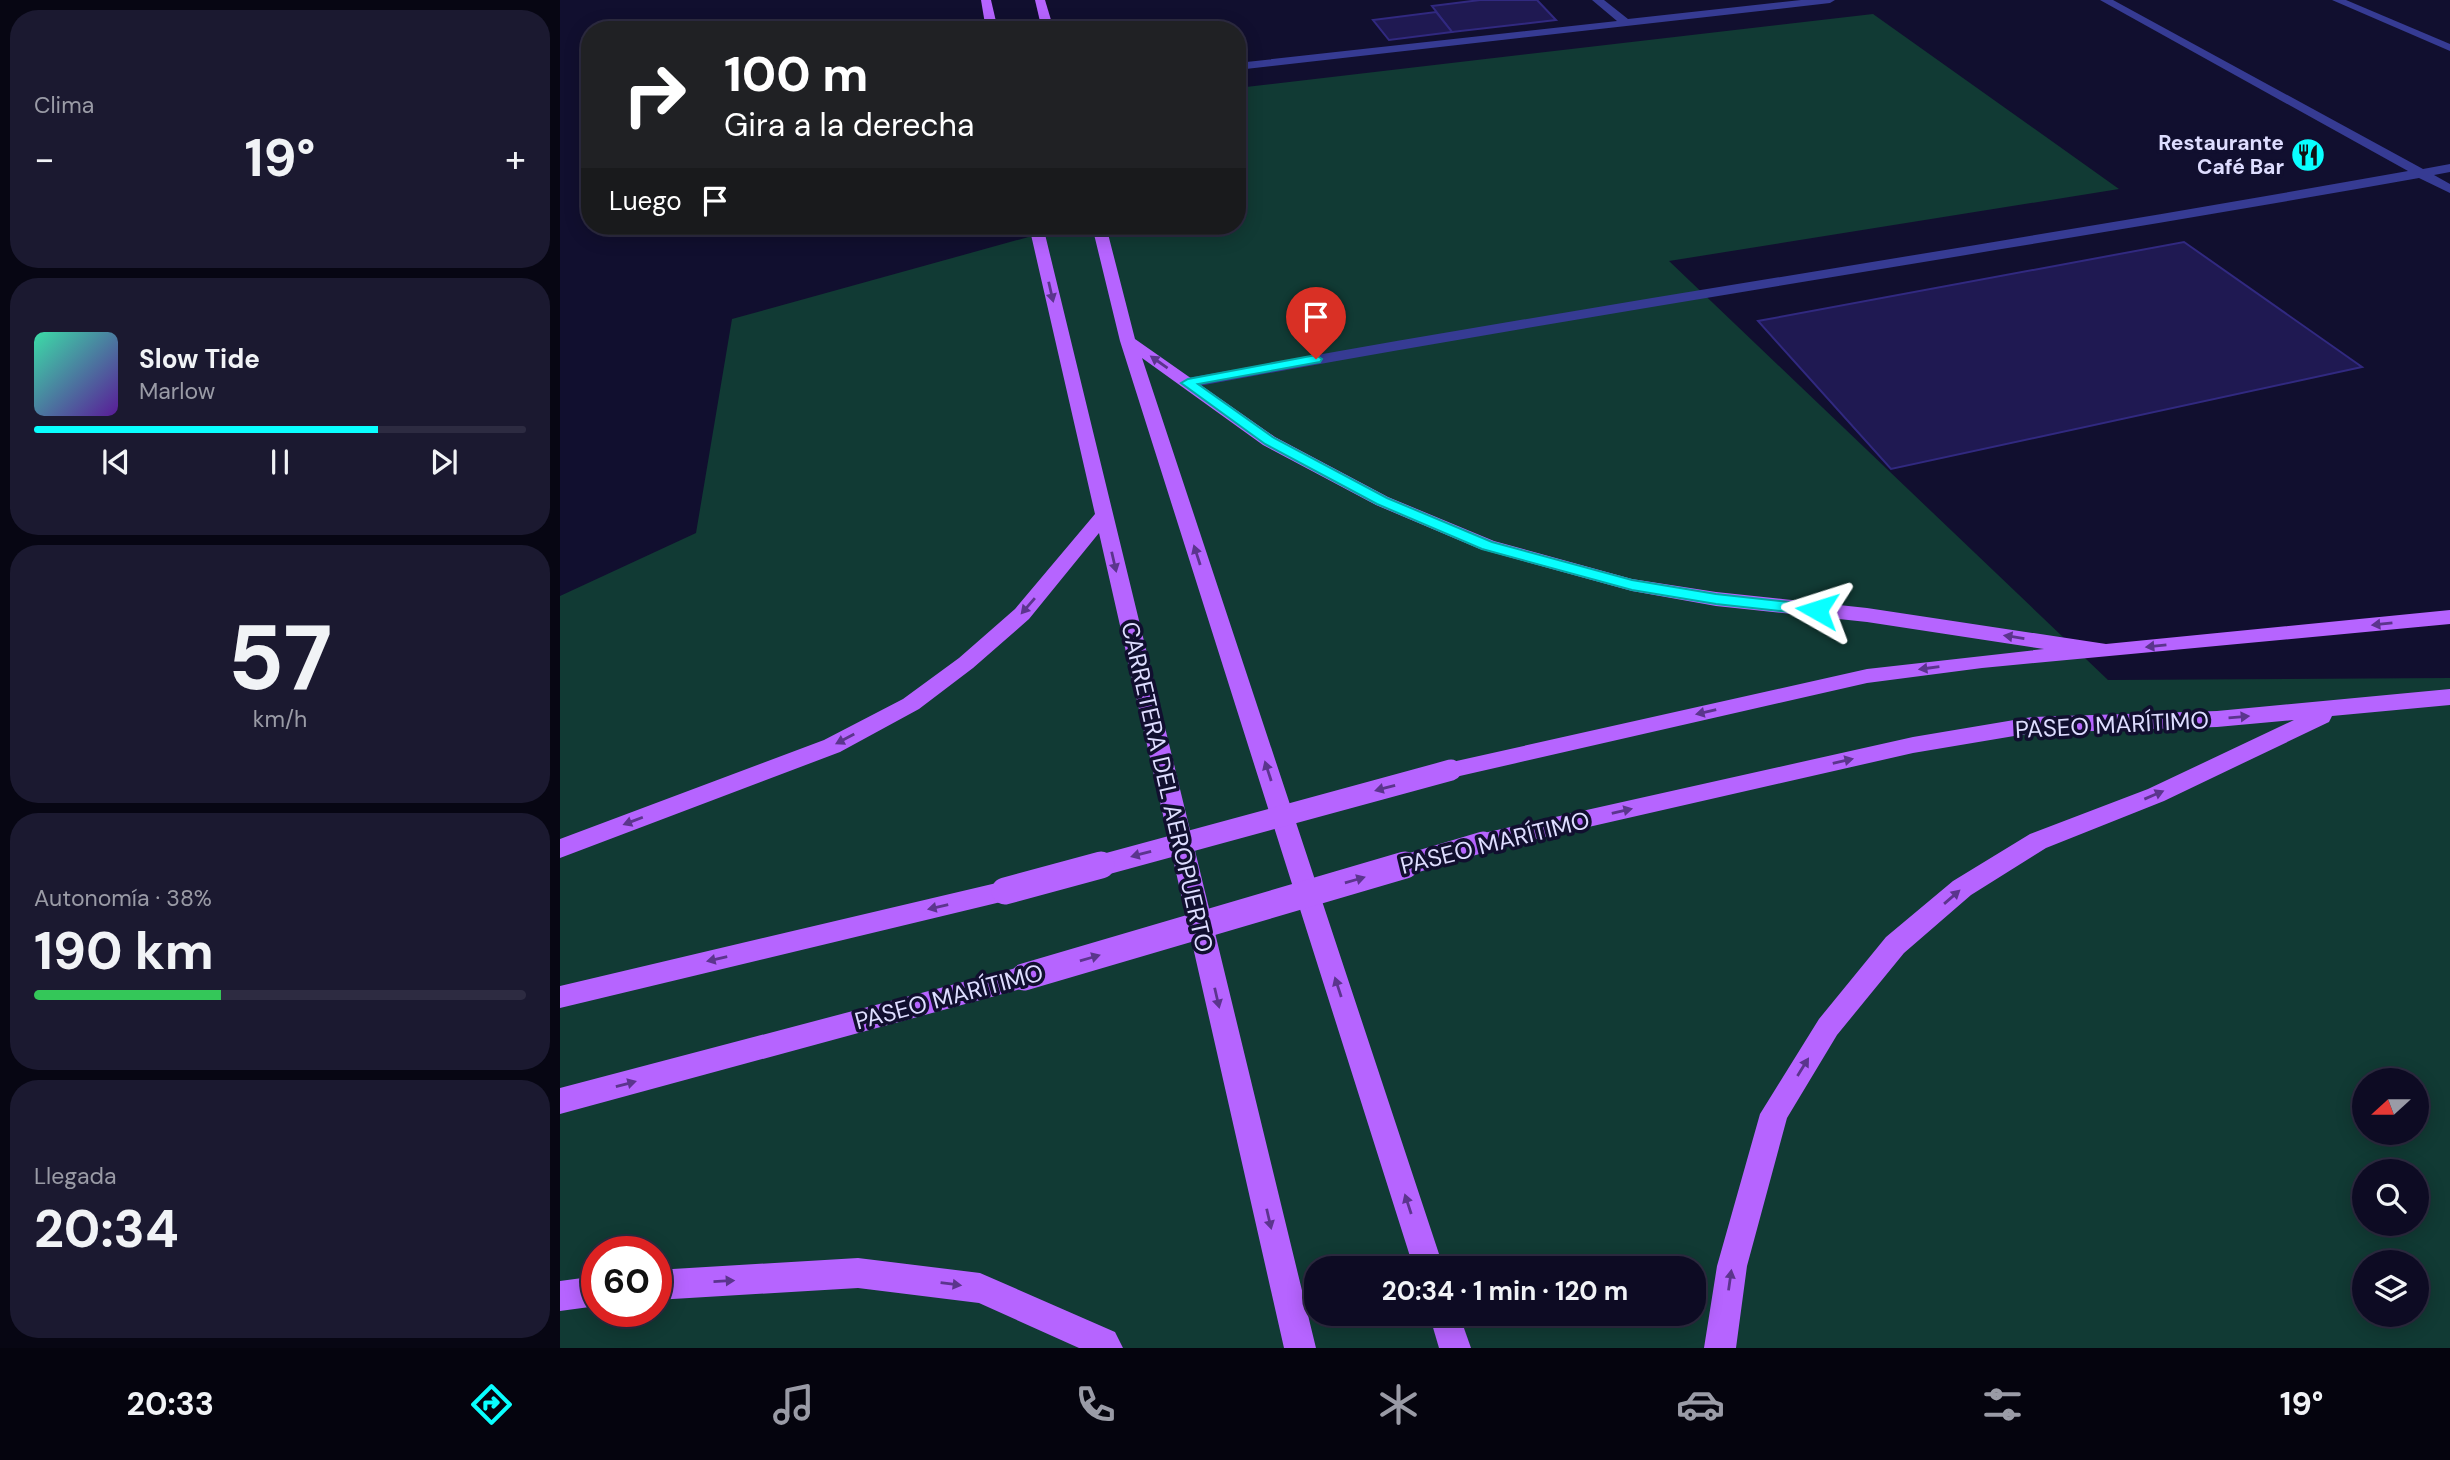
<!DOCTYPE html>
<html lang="es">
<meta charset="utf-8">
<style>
body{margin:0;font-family:"DM Sans",sans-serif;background:#1b1930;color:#f1f3f6;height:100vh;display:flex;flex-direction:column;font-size:26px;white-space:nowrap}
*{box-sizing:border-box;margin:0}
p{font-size:23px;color:#9a9ba6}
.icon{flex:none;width:38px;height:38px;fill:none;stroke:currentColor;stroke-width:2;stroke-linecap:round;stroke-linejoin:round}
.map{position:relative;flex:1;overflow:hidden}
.details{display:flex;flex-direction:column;gap:10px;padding:10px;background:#070613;width:560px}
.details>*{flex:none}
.top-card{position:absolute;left:21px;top:21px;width:665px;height:214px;border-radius:28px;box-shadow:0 4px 18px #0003,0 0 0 2px #2d2b41;background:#202124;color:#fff;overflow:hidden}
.needle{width:46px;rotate:249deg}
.fabs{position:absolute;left:1792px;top:1068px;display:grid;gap:14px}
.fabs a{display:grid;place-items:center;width:77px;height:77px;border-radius:50%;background:#0d0b23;box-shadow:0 4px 18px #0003,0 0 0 2px #2d2b41;font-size:35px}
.speed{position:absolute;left:21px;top:1236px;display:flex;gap:14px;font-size:35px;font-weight:700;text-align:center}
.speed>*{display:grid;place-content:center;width:91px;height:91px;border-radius:50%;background:#0d0b23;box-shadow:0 4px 18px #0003,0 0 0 2px #2d2b41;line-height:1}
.speed .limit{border:10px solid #d22;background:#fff;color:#111}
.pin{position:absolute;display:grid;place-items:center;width:60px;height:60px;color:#fff;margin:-72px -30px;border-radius:50% 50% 50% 0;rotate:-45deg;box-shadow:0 0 7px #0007}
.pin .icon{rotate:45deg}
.me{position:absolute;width:77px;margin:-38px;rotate:276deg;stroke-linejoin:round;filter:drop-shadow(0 0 5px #0008)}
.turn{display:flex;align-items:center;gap:24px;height:147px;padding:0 28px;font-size:32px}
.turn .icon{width:91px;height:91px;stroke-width:2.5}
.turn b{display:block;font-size:49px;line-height:60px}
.then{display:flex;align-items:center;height:66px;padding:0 28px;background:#0003;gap:14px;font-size:26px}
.big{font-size:52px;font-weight:700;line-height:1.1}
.details .card{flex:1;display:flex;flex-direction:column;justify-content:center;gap:10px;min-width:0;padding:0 24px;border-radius:28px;background:#1b1930}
.details .dial{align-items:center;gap:0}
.dial b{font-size:91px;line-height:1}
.song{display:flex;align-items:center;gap:21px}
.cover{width:84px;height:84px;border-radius:10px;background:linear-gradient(135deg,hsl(160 70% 55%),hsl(270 70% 35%))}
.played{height:7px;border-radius:4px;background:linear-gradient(90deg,#09ffff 70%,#2d2b41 70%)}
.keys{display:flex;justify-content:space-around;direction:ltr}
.heat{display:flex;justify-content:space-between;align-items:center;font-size:38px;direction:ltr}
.charge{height:10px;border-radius:5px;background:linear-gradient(90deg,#34c759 38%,#2d2b41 0)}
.trip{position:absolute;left:744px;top:1256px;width:402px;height:70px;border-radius:28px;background:#0d0b23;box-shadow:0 4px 18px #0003,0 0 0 2px #2d2b41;font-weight:700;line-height:70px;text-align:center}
.dock{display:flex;height:112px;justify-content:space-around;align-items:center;background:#05040e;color:#9a9ba6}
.dock .icon{width:49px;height:49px}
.dock .on{color:#09ffff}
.dock b{font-size:32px;color:#f1f3f6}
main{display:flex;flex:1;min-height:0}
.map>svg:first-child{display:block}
.green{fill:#113a34;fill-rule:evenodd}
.building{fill:#1f1952;stroke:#312980;stroke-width:2}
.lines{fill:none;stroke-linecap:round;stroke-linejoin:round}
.minor{fill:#363b93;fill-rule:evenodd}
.major{fill:#b664ff;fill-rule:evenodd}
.major-bridge-far1{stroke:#b664ff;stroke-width:21}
.major-bridge{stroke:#b664ff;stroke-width:27}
.oneway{fill:#5b358d}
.route{fill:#09ffff;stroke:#06a6a6;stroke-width:2}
.labels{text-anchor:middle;stroke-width:7;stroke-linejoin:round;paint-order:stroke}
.far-poi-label{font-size:21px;font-weight:bold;fill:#deddff;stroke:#110f2f;text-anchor:end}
.street-label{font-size:24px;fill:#deddff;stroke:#110f2f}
</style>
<main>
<section class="details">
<div class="card"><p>Clima</p>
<div class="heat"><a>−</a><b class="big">19°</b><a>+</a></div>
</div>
<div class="card">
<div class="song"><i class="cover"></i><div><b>Slow Tide</b><p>Marlow</p></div></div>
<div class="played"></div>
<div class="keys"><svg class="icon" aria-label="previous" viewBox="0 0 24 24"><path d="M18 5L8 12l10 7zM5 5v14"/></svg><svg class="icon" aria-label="pause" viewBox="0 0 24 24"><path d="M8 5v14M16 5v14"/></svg><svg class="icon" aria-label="next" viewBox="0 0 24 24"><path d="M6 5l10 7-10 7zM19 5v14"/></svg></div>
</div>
<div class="card dial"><b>57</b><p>km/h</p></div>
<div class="card"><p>Autonomía · 38%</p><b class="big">190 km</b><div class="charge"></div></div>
<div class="card"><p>Llegada</p><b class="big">20:34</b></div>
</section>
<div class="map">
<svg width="1890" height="1348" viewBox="0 0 1890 1348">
<rect width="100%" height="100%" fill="#110f2f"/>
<path class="green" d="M1313 14 1559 189 1109 261 1548 680 1890 678V1348H0V596L136 533 172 319 508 226H677V88ZM1804 1080H1857V1132H1804ZM1804 1171H1857V1223H1804ZM37 1251H96V1311H37ZM1804 1262H1857V1314H1804ZM756 1269H1134V1314H756Z"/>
<g class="building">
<polygon points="920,0 977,0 996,20 892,32 872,6"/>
<polygon points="876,12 892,32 829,40 813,20"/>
<polygon points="1624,242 1802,367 1331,469 1198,321"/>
</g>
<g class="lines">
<g class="minor">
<polygon points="1032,0 1044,0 1068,19 1241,0 1275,0 1270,3 677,70 677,63 1057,21"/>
<path d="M1540 0H1553L1863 169 1890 164V172L1874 175 1890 184V193L1859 178C1449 251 1037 312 628 388L620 383 628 378C1034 304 1442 244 1848 171Z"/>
<polygon points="1772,0 1786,0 1890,44 1890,51"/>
</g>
<g class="major">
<polygon points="421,0 431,0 438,30 426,30"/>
<polygon points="475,0 485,0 494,30 482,30"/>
<polygon points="469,226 483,226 756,1348 724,1348 539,533 469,619 413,668 359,709 280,752 0,858 0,839 264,740 343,699 399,658 455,609 535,514"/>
<polygon points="532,226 546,226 575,339 715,437 828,497 934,541 1072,579 1156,592 1307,608 1546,644 1890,610 1890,624 1422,668 1307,683 891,778 883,776 880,770 883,764 1307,669 1484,649 1307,622 1156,606 1072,591 920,549 816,505 703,445 582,358 884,1269 854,1269 560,341"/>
<polygon points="1890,689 1890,705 1772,716 1769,722 1604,801 1486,848 1411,895 1344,953 1277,1035 1227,1118 1187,1266 1176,1348 1144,1348 1157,1266 1200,1114 1259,1019 1326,937 1393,881 1470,834 1588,789 1734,720 1657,727 1472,733 1353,753 923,851 915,849 911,842 915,835 1353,737 1472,717 1657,711"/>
<polygon points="445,881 454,884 457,891 454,898 445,901 0,1008 0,986"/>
<polygon points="464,966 473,969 477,977 473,985 464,988 0,1114 0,1088"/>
<polygon points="298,1258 420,1273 555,1332 563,1348 519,1348 419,1303 298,1288 96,1300 96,1270"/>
<polygon points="37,1276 37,1306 0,1311 0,1281"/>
<polygon points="869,1314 899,1314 911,1348 879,1348"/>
</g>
<g class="major-bridge-far1">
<polyline points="535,867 891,770"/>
<polyline points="839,867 923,842"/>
</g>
<g class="major-bridge">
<polyline points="445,891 541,865"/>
<polyline points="464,977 845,865"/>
</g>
</g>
<defs><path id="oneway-solid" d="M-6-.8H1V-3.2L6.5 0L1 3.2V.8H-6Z" transform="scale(1.75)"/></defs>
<g class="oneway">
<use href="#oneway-solid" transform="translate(491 292) rotate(77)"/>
<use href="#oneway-solid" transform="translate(599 362) rotate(-145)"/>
<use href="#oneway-solid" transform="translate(637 555) rotate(-108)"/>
<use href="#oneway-solid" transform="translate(554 562) rotate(77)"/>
<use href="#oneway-solid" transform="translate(468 606) rotate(131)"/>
<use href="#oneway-solid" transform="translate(1822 624) rotate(174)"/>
<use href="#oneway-solid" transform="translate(1454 637) rotate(-171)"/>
<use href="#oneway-solid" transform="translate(1596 646) rotate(174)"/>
<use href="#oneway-solid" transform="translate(1369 668) rotate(172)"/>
<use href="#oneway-solid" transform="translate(1146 712) rotate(167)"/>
<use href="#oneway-solid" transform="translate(1679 717) rotate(-5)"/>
<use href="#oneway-solid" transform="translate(285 739) rotate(152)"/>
<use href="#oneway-solid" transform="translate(1283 761) rotate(-13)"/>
<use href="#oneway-solid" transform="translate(708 771) rotate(-108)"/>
<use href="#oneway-solid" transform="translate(825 788) rotate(165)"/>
<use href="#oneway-solid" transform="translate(1594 795) rotate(-23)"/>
<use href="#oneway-solid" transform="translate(1062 811) rotate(-13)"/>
<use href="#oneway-solid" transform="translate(73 821) rotate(159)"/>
<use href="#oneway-solid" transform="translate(581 854) rotate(165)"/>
<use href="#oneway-solid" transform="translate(795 880) rotate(-16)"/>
<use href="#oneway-solid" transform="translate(1392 897) rotate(-41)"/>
<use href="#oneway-solid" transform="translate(378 907) rotate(167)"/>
<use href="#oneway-solid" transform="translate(530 958) rotate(-16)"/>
<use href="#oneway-solid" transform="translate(157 959) rotate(167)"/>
<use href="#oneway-solid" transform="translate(778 987) rotate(-108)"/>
<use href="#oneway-solid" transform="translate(657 998) rotate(77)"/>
<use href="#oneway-solid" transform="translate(1243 1067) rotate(-58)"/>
<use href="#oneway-solid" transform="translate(66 1084) rotate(-15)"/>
<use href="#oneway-solid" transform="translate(848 1204) rotate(-108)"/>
<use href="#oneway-solid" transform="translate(709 1219) rotate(77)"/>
<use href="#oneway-solid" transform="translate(1170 1280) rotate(-82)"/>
<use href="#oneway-solid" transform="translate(164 1281) rotate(-3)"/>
<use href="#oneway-solid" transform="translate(391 1284) rotate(7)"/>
</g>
<polygon class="route" points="756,355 762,359 760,362 638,384 714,438 827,498 932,542 1072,580 1156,594 1257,605 1264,610 1257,615 1156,604 1072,590 922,549 817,504 705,444 621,383 628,379"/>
<defs>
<g id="restaurant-disc" transform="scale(1.75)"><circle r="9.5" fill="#09ffff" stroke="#110f2f"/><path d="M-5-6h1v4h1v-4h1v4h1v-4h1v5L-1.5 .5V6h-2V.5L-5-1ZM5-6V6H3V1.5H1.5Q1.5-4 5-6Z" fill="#111"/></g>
</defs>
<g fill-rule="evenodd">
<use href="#restaurant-disc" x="1748" y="155"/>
</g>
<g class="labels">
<g class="far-poi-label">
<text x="1724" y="150">Restaurante<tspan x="1724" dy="24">Café Bar</tspan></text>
</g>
<g class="street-label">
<text transform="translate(1552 725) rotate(-3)" y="8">PASEO MARÍTIMO</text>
<text transform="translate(607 787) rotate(77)" y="8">CARRETERA DEL AEROPUERTO</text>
<text transform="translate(935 843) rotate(-14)" y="8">PASEO MARÍTIMO</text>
<text transform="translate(389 997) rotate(-15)" y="8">PASEO MARÍTIMO</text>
</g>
</g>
</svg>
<div class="fabs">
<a><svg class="needle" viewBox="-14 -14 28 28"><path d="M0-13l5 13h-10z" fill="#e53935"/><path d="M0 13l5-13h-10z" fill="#9a9ba6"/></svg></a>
<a><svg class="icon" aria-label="search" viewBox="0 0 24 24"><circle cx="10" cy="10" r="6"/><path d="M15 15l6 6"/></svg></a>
<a><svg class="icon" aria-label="layers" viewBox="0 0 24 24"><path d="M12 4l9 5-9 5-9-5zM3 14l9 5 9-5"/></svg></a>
</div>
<div class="speed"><div class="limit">60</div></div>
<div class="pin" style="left:756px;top:359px;background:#d93025"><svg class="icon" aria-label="arrive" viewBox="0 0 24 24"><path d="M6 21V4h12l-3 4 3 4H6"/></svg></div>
<svg class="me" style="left:1257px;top:610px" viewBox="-20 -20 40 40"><path d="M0-17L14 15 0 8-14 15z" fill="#09ffff" stroke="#fff" stroke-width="4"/></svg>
<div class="trip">20:34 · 1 min · 120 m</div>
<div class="top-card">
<div class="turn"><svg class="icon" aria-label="right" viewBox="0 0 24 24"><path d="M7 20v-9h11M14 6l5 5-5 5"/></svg><div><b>100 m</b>Gira a la derecha</div></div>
<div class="then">Luego<svg class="icon" aria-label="arrive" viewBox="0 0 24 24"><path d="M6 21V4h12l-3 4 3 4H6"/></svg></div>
</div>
</div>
</main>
<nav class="dock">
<b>20:33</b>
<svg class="icon on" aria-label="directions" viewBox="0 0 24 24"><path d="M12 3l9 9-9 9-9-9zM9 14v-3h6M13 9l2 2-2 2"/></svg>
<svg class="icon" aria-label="music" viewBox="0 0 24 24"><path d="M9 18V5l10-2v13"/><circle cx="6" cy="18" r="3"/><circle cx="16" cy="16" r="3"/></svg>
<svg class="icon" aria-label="phone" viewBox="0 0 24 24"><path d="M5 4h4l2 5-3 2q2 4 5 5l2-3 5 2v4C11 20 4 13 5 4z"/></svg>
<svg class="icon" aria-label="climate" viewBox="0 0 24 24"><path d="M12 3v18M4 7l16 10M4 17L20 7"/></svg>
<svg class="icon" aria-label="car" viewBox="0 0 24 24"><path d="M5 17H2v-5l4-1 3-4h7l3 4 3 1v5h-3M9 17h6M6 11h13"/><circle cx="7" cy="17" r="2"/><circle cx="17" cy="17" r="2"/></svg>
<svg class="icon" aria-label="filters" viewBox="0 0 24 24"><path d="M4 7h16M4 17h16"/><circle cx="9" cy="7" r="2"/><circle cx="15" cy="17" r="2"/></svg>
<b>19°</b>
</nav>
